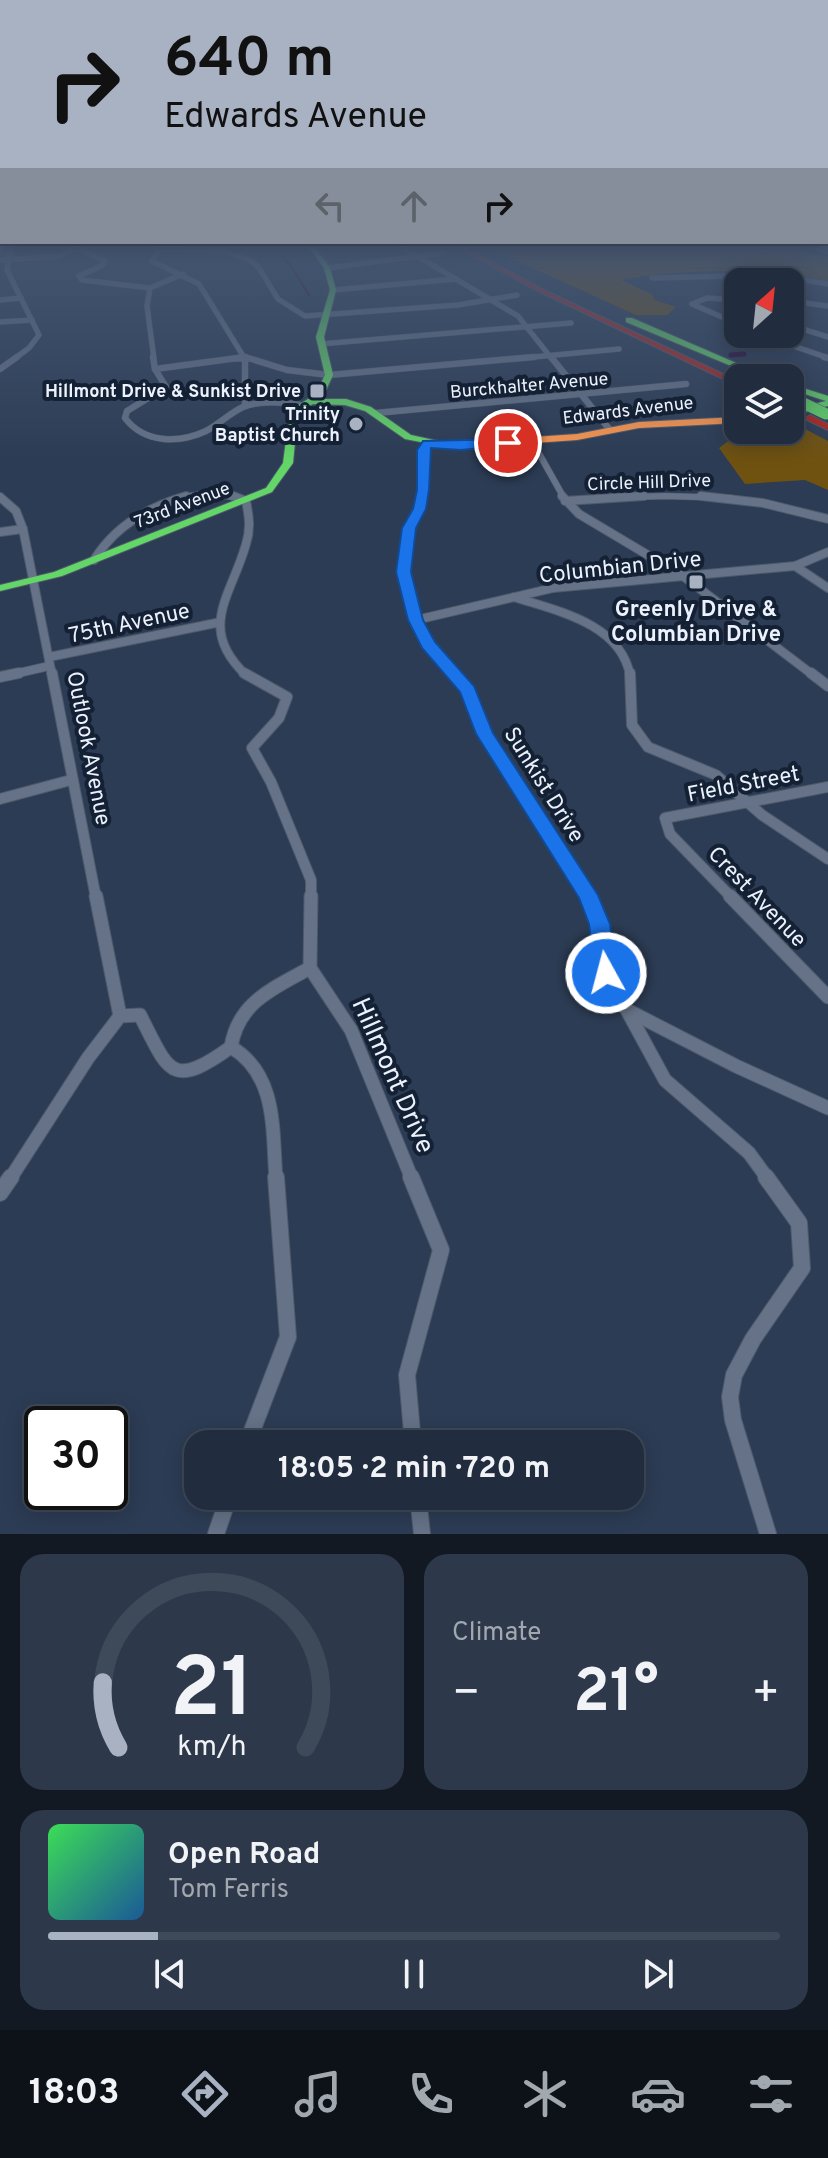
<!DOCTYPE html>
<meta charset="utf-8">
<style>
body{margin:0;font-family:Overpass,sans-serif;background:#2d394a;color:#f1f3f6;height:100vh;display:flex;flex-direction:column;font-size:30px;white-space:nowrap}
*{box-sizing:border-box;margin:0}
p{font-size:26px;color:#a2a8b0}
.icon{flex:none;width:44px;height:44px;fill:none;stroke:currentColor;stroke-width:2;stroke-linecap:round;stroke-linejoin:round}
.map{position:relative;height:1534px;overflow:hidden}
.details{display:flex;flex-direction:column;gap:20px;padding:20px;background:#121923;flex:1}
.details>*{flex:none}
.hud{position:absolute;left:0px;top:0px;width:828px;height:244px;box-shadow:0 4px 20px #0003,0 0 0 2px #3e4959;background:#a8b2c2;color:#111;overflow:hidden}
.needle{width:52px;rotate:27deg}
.fabs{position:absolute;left:724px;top:268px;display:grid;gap:16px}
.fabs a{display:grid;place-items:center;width:80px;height:80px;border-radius:16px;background:#212d3f;box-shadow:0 4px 20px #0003,0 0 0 2px #3e4959;font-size:40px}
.speed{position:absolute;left:24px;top:1406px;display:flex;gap:16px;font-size:40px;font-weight:700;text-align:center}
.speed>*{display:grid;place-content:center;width:104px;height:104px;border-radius:50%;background:#212d3f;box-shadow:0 4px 20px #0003,0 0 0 2px #3e4959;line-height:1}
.speed .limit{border:4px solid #111;border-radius:12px;background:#fff;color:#111}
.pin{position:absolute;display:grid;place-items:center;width:68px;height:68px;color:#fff;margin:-34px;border:4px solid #fff;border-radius:50%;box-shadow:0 2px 8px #0007}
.me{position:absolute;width:88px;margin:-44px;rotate:353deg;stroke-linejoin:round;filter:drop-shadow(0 0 6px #0008)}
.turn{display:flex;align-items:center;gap:28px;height:168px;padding:0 32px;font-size:36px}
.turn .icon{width:104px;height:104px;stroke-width:2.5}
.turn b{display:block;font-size:56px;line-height:68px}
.lanes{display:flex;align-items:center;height:76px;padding:0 32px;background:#0003;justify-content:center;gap:40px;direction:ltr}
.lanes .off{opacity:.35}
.big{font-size:60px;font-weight:700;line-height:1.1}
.details .widget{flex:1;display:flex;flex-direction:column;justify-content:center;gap:12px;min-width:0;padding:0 28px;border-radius:24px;background:#2d394a}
.details .dial{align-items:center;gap:0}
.dial svg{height:208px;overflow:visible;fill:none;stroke:#3e4959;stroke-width:7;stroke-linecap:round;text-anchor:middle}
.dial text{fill:#f1f3f6;stroke:none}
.song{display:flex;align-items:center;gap:24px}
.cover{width:96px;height:96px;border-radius:12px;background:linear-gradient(135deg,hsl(130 70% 55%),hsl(210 70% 35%))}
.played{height:8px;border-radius:4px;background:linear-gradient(90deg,#a8b2c2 15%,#3e4959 15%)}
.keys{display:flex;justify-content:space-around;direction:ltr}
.heat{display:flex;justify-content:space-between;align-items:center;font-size:44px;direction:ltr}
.details .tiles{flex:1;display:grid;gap:20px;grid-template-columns:1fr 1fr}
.widget:last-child{grid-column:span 2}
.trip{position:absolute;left:184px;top:1430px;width:460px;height:80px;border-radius:24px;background:#212d3f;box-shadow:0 4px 20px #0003,0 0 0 2px #3e4959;font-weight:700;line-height:80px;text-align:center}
.tab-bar{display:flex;height:128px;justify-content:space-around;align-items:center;background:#0d1219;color:#a2a8b0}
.tab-bar .icon{width:56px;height:56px}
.tab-bar .on{color:#a8b2c2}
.tab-bar b{font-size:36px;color:#f1f3f6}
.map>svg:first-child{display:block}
.green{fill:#705210}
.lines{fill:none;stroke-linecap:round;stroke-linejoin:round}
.stream{stroke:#2f0c3b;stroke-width:2}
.canal{stroke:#2f0c3b;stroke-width:5}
.street-far5-casing{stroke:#4e596a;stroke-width:6}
.street-far4-casing{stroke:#4e596a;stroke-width:7}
.street-far3-casing{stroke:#4e596a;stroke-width:10}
.street-far2-casing{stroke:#4e596a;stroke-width:12}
.street-far1-casing{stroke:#4e596a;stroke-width:15}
.street-casing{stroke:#4e596a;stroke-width:18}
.fast-casing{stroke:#4e596a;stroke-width:2}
.slow-casing{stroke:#4e596a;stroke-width:2}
.jam-casing{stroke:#4e596a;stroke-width:2}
.street-far5{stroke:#657287;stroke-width:5}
.street-far4{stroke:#657287;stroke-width:6}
.street-far3{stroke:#657287;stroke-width:8}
.street-far2{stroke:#657287;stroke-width:10}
.street-far1{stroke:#657287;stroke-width:13}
.street{stroke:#657287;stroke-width:16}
.fast{fill:#63d668;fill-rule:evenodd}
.slow{fill:#ff974d;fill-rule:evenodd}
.jam{fill:#b3261e;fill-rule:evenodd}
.fast-bridge-casing{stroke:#4e596a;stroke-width:12;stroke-linecap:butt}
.fast-bridge{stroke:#63d668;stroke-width:11}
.route{fill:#1a73e8;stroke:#114b97;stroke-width:2}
.poi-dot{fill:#a8b2c2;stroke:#142034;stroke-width:3}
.labels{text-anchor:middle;stroke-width:8;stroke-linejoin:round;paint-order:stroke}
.far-street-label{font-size:18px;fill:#ebf2fd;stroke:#142034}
.far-poi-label{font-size:18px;font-weight:bold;fill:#ebf2fd;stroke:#142034;text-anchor:end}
.street-label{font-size:22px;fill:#ebf2fd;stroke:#142034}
.poi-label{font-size:22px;font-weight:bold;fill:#ebf2fd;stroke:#142034}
.near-street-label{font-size:26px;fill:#ebf2fd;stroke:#142034}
</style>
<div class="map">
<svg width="828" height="1534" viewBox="0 0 828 1534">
<rect width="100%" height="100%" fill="#2c3c54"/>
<g class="green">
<path d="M486 247H828V281C767 267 683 269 621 280L652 294 655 300 676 307 667 315H636Z"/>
<polygon points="790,421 828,441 828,490 805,480 745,484 719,448 727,442 759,440 752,430 790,430"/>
</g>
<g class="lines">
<g class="stream">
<polyline points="273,247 290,265 309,295"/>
<polyline points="798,247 828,256"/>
</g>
<polyline class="canal" points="731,355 744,354"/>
<g class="street-far5-casing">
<g id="street-far5">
<polyline points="11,247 7,270 39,335 29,348 14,359"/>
<polyline points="74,247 105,261 103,265 79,276 82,280 150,288"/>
<polyline points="151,247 226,252 250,260 259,268 278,299 305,316 458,305 517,295"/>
<polyline points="402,247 518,316 552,359"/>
<polyline points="159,249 152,261 199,284 245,359"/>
<polyline points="0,260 60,256 74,248"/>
<polyline points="327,268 442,253"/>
<polyline points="652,278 774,275 828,284"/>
<polyline points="333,290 456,279"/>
<polyline points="0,300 21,298"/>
<polyline points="738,300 707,298 692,304 738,324"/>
<polyline points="790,301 828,306"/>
<polyline points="0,322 32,320"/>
<polyline points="790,325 828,337"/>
<polyline points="759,334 828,358"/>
<polyline points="320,344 571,323"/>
<polyline points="154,359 147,306 150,288 183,274"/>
<polyline points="233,359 250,359"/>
<polyline points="512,359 619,349"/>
</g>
</g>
<g class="street-far4-casing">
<g id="street-far4">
<path d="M153 357 155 369 166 387 127 411 125 418C144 443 178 444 206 431 219 424 230 413 243 407 260 400 282 402 300 405"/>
<polyline points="245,357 245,406"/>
<polyline points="551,357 610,430"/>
<polyline points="824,357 828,358"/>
<polyline points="0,369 17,357"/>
<polyline points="155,369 245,357 287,370 329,375 534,357"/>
<polyline points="376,413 686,384"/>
<polyline points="532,441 564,498"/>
<polyline points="179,498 207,493 239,498"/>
<polyline points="421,498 423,450 427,444"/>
<polyline points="603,498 665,496 731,498"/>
</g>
</g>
<g class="street-far3-casing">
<g id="street-far3">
<path d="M233 496 246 501C249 516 251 529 246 544 232 595 196 628 246 675"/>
<path d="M422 496C419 509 411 519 409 531 397 590 417 632 455 675"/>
<polyline points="562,496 579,514 683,576 813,675"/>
<polyline points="701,496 763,503 828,519"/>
<polyline points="0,497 16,511 23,529 52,675"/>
<polyline points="565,501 644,496"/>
<polyline points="0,532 23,529"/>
<path d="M94 560C115 526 148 507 186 496"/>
<polyline points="795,566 828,588"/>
<path d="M514 597C557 611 620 623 630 675"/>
<polyline points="416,620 553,588 795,566 828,552"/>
<polyline points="49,657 216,623"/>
<polyline points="10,675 49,666"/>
</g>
</g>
<g class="street-far2-casing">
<g id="street-far2">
<polyline points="52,673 96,898"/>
<polyline points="244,673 287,697 279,718 252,748 271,782 311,880 311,898"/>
<polyline points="453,673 468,690 484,734 589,898"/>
<polyline points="630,673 632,725 648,747 716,775 762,815 828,859"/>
<polyline points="811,673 828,686"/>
<polyline points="0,677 19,673"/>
<polyline points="0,799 71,780"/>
<polyline points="732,898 670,834 665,818 828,787"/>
</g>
</g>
<g class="street-far1-casing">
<g id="street-far1">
<polyline points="96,896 120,1016"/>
<polyline points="311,896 310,968 351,1030 412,1179"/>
<polyline points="588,896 600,924 606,973 613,992 627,1010 736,1066 828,1108"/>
<polyline points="730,896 828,997"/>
<polyline points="628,1012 665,1080 749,1153 768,1179"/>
<path d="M231 1047C278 1075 272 1131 276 1179"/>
<path d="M10 1179 88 1058 120 1016 140 1015C169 1072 171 1090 231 1047 238 1002 274 988 310 968"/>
</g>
</g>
<g class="street-casing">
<g id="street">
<polyline points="411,1177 441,1250 407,1375 413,1444"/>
<polyline points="766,1177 799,1223 802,1268 753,1339 734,1375 730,1397 733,1420 768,1534"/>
<polyline points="0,1193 11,1177"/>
<polyline points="247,1444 288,1337 276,1177"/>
<polyline points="418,1496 422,1534"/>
<polyline points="216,1534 229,1496"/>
</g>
</g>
<g class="fast-casing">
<g id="fast">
<polygon points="309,247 315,247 330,268 336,290 324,337 333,375 322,399 346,399 371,407 411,435 452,444 452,448 405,439 365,411 345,405 313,404 298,411 293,463 272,492 62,576 0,591 0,585 54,572 266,488 283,463 290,410 308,399 313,399 325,375 316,337 330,290 324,268"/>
<polygon points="626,318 632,318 771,378 760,378 626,322"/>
<polygon points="790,384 828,396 828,406 790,416 790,410 826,401 790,389"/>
</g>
</g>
<g class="slow-casing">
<polygon id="slow" points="738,417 738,423 639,428 577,440 449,449 444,446 449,443 577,434 639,422"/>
</g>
<g class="jam-casing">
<g id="jam">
<polygon points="456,247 464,247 542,289 738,381 738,386 538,291"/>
<polygon points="810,415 828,424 828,430 807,420 806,418"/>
</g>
</g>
<use href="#street-far5" class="street-far5"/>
<use href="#street-far4" class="street-far4"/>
<use href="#street-far3" class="street-far3"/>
<use href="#street-far2" class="street-far2"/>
<use href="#street-far1" class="street-far1"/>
<use href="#street" class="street"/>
<use href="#fast" class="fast"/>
<use href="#slow" class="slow"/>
<use href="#jam" class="jam"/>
<g class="fast-bridge-casing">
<polyline id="fast-bridge" points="801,402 826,414"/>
</g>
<use href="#fast-bridge" class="fast-bridge"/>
</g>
<linearGradient id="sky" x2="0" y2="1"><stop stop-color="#18212e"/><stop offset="0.53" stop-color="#455672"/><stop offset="1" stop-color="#455672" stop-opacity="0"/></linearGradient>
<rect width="828" height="462" fill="url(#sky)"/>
<polygon class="route" points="508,439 513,440 513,445 461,450 431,448 429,490 426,509 416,528 411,572 423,620 435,642 474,686 493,733 598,895 610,924 617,973 613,980 606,983 598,980 595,973 589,924 579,898 476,734 460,692 422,648 408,620 396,572 402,528 413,509 417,490 417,450 423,441"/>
<g class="poi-dot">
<rect x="309" y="383" width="16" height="16" rx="4"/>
<circle cx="356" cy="424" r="8"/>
<rect x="688" y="574" width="16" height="16" rx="4"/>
</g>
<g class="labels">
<g class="far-street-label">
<text transform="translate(529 385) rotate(-5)" y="6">Burckhalter Avenue</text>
<text transform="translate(628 410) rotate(-7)" y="6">Edwards Avenue</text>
<text transform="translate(649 482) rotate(-2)" y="6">Circle Hill Drive</text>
<text transform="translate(182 505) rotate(-21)" y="6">73rd Avenue</text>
</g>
<g class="far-poi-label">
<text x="301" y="397">Hillmont Drive &amp; Sunkist Drive</text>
<text x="340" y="420">Trinity<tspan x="340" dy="21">Baptist Church</tspan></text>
</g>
<g class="street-label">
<text transform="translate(620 566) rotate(-6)" y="8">Columbian Drive</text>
<text transform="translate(129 622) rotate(-12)" y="8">75th Avenue</text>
<text transform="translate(90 748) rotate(79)" y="8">Outlook Avenue</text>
<text transform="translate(743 783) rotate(-11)" y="8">Field Street</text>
<text transform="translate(545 784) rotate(58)" y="8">Sunkist Drive</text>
<text transform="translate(758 896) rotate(46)" y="8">Crest Avenue</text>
</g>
<g class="poi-label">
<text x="696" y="616">Greenly Drive &amp;<tspan x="696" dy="25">Columbian Drive</tspan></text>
</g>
<g class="near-street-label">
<text transform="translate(394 1075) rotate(66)" y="9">Hillmont Drive</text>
</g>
</g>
</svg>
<div class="fabs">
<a><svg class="needle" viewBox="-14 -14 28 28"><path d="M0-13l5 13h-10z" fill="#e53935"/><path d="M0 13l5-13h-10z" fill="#a2a8b0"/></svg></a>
<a><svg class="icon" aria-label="layers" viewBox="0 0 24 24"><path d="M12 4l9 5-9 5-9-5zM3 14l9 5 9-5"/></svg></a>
</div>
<div class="speed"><div class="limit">30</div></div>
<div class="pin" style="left:508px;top:443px;background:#d93025"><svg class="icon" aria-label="arrive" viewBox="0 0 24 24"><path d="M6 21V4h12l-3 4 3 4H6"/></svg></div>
<svg class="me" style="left:606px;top:973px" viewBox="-20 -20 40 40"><circle r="17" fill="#1a73e8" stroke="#fff" stroke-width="3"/><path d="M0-11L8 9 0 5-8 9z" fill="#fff"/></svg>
<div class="trip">18:05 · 2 min · 720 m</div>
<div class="hud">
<div class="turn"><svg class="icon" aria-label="right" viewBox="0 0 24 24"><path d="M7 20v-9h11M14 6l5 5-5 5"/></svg><div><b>640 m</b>Edwards Avenue</div></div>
<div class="lanes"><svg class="icon off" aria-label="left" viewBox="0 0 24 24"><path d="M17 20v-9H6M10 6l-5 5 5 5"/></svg><svg class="icon off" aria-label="ahead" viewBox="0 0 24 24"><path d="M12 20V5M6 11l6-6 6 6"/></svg><svg class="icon" aria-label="right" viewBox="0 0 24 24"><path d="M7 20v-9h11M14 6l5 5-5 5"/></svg></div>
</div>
</div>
<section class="details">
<div class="tiles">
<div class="widget dial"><svg viewBox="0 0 100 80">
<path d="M14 69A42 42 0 1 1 86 69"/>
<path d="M14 69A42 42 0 0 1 8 44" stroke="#a8b2c2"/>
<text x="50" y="56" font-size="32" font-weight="700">21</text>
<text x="50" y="72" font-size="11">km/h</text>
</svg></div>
<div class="widget"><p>Climate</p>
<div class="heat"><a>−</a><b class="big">21°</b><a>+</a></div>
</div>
<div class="widget">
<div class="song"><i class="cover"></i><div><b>Open Road</b><p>Tom Ferris</p></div></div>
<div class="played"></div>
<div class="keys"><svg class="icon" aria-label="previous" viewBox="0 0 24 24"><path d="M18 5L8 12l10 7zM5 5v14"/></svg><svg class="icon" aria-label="pause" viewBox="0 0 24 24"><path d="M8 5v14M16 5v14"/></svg><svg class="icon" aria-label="next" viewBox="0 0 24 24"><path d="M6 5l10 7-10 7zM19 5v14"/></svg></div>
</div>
</div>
</section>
<nav class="tab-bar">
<b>18:03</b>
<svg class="icon on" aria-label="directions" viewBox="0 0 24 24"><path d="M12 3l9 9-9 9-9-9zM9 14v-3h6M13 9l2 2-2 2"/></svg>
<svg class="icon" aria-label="music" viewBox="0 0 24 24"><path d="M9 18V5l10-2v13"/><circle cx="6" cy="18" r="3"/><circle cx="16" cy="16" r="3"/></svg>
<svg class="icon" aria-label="phone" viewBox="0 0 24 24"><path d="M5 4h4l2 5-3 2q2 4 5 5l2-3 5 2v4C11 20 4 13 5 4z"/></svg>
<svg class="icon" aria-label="climate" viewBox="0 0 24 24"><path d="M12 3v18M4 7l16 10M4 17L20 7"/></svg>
<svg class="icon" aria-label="car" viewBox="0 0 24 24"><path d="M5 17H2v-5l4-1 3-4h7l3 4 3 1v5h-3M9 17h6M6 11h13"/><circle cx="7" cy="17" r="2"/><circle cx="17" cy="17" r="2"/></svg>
<svg class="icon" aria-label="filters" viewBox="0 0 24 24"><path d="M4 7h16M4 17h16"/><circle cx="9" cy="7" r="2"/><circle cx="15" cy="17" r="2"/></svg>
</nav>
